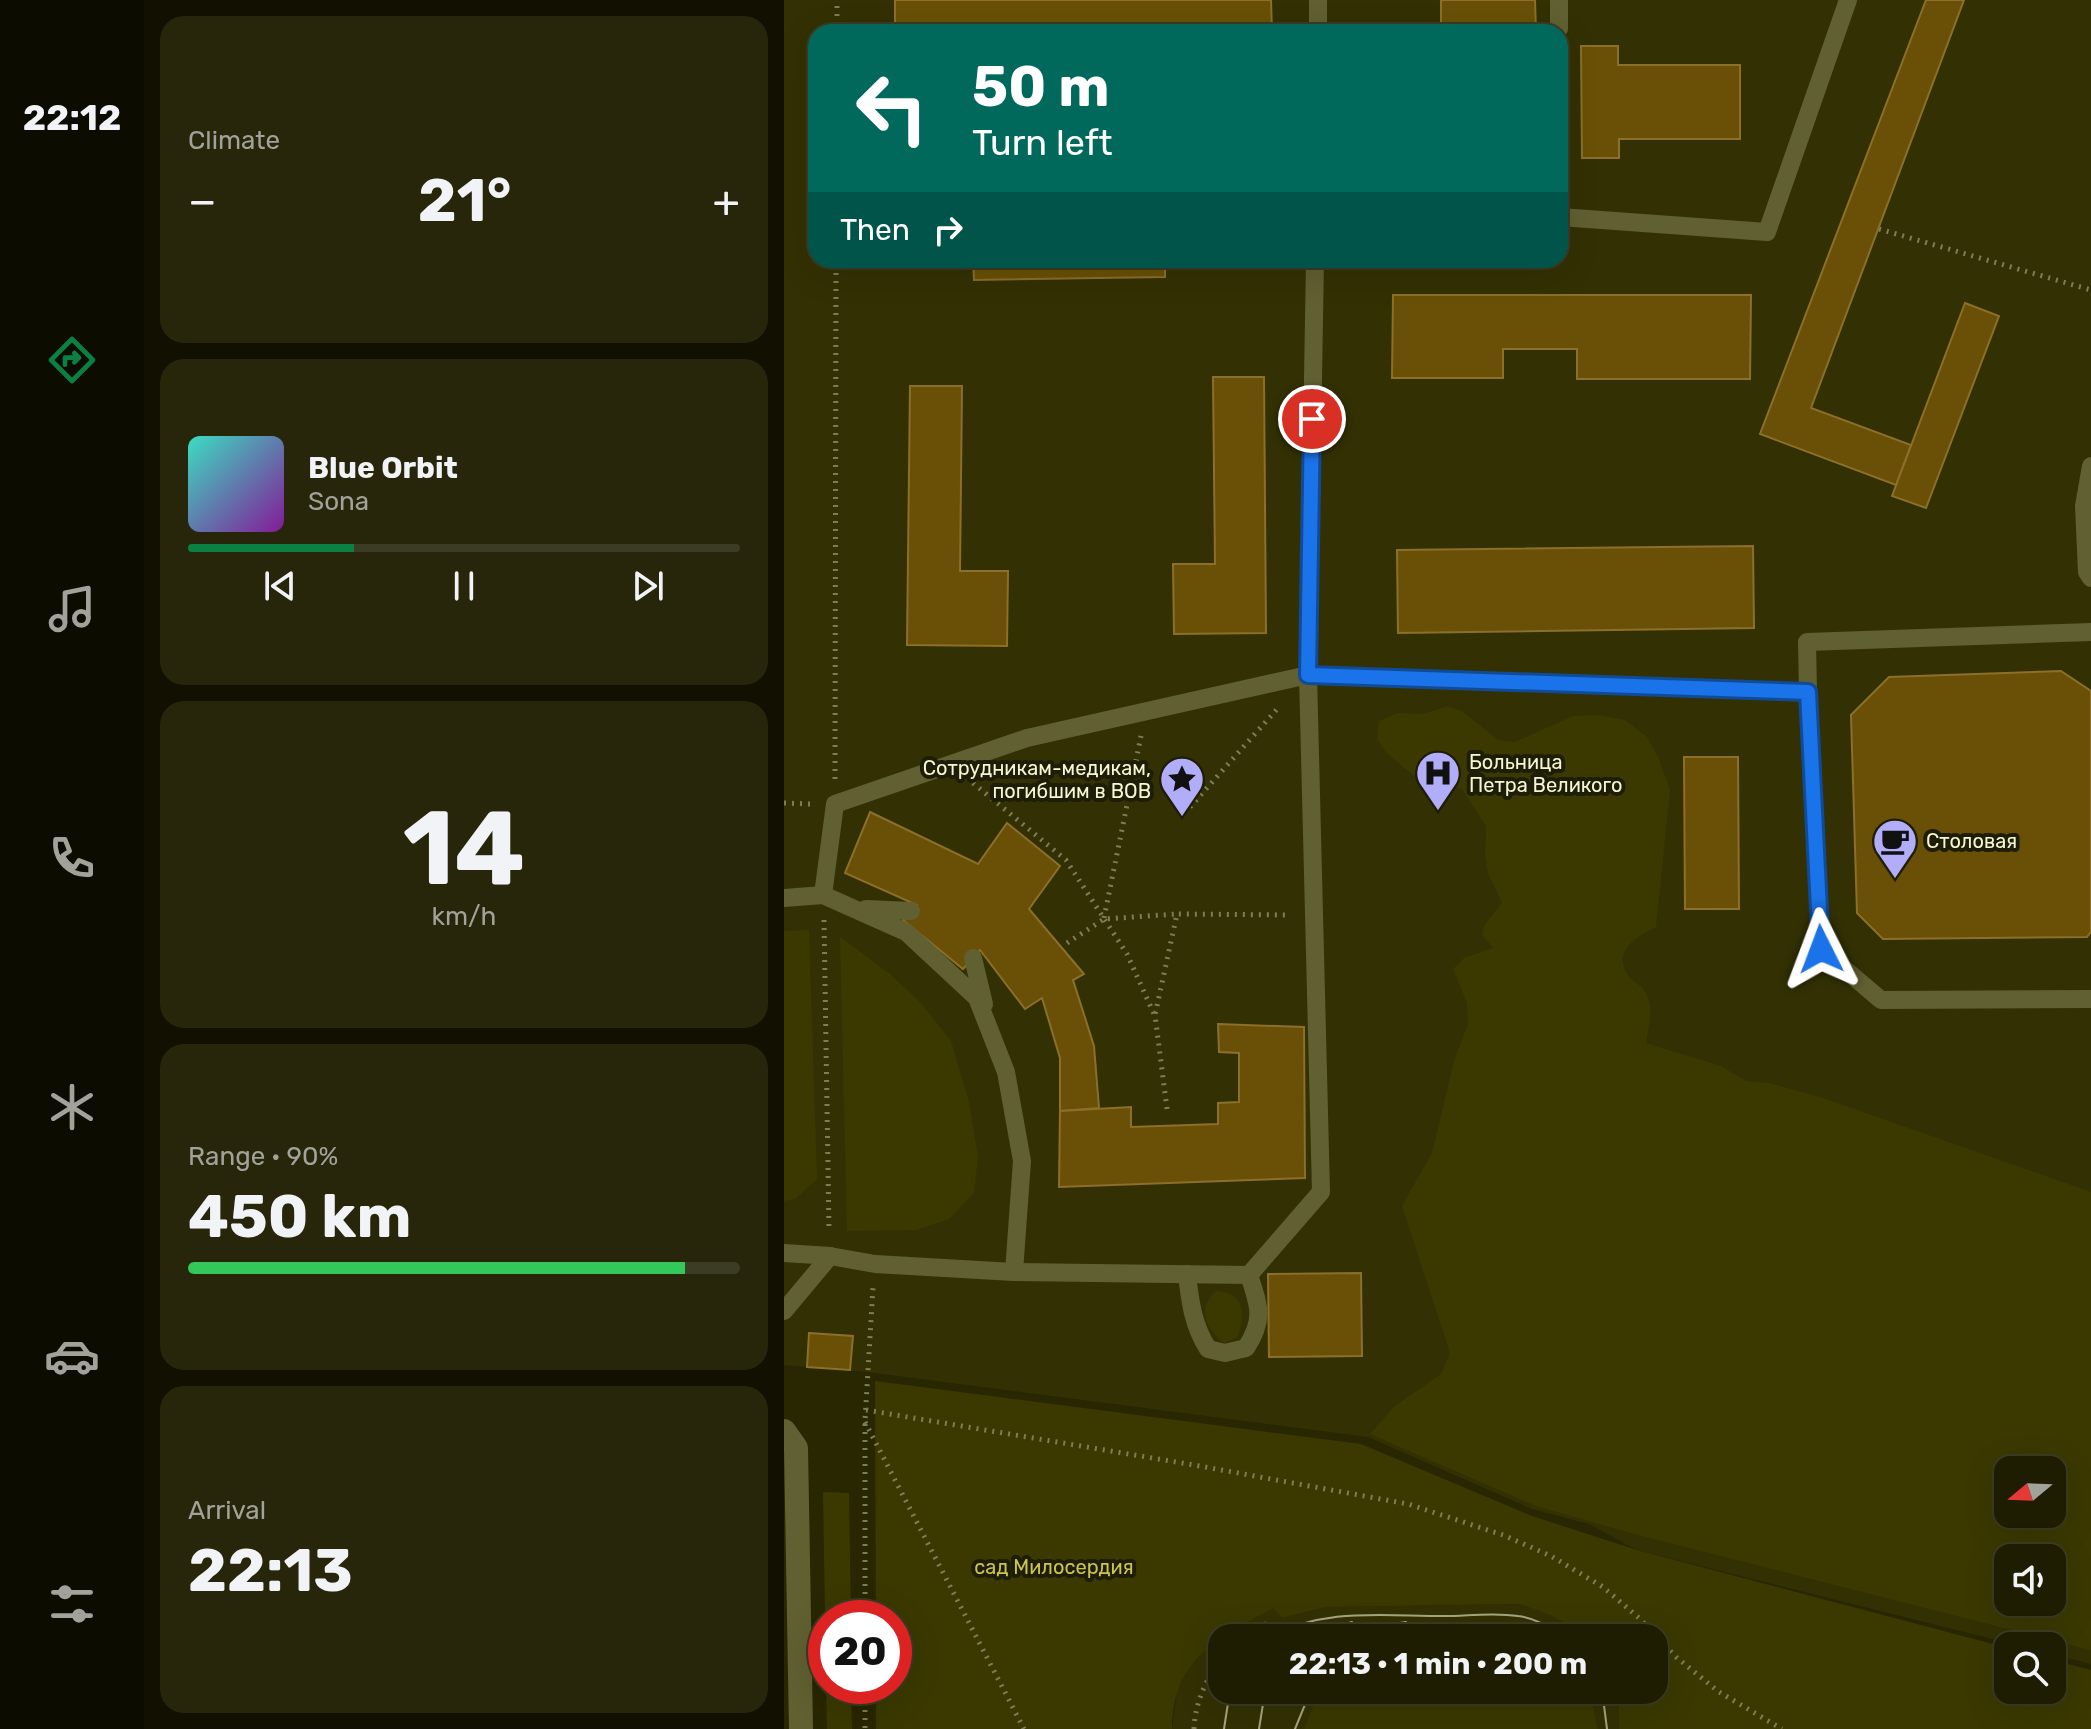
<!DOCTYPE html>
<meta charset="utf-8">
<style>
body{margin:0;font-family:Rubik,sans-serif;background:#27260b;color:#f1f3f6;height:100vh;display:flex;flex-direction:column;font-size:30px;white-space:nowrap}
*{box-sizing:border-box;margin:0}
p{font-size:26px;color:#a1a299}
.icon{flex:none;width:44px;height:44px;fill:none;stroke:currentColor;stroke-width:2;stroke-linecap:round;stroke-linejoin:round}
.map{position:relative;flex:1;overflow:hidden}
.drawer{display:flex;flex-direction:column;gap:16px;padding:16px;background:#111001;width:640px}
.drawer>*{flex:none}
.guide{position:absolute;left:24px;top:24px;width:760px;height:244px;border-radius:24px;box-shadow:0 8px 32px #0002,0 0 0 2px #3c3b23;background:#00695c;color:#fff;overflow:hidden}
.needle{width:52px;rotate:251deg}
.buttons{position:absolute;left:1210px;top:1456px;display:grid;gap:16px}
.buttons a{display:grid;place-items:center;width:72px;height:72px;border-radius:16px;background:#1f1d01;box-shadow:0 8px 32px #0002,0 0 0 2px #3c3b23;font-size:40px}
.speed{position:absolute;left:24px;top:1600px;display:flex;gap:16px;font-size:40px;font-weight:700;text-align:center}
.speed>*{display:grid;place-content:center;width:104px;height:104px;border-radius:50%;background:#1f1d01;box-shadow:0 8px 32px #0002,0 0 0 2px #3c3b23;line-height:1}
.speed .limit{border:12px solid #d22;background:#fff;color:#111}
.pin{position:absolute;display:grid;place-items:center;width:68px;height:68px;color:#fff;margin:-34px;border:4px solid #fff;border-radius:50%;box-shadow:0 2px 8px #0007}
.me{position:absolute;width:88px;margin:-44px;rotate:357deg;stroke-linejoin:round;filter:drop-shadow(0 0 6px #0008)}
.turn{display:flex;align-items:center;gap:28px;height:168px;padding:0 32px;font-size:36px}
.turn .icon{width:104px;height:104px;stroke-width:2.5}
.turn b{display:block;font-size:56px;line-height:68px}
.then{display:flex;align-items:center;height:76px;padding:0 32px;background:#0003;gap:16px;font-size:30px}
.big{font-size:60px;font-weight:700;line-height:1.1}
.drawer .widget{flex:1;display:flex;flex-direction:column;justify-content:center;gap:12px;min-width:0;padding:0 28px;border-radius:24px;background:#27260b}
.drawer .dial{align-items:center;gap:0}
.dial b{font-size:104px;line-height:1}
.song{display:flex;align-items:center;gap:24px}
.cover{width:96px;height:96px;border-radius:12px;background:linear-gradient(135deg,hsl(170 70% 55%),hsl(290 70% 35%))}
.played{height:8px;border-radius:4px;background:linear-gradient(90deg,#0b8043 30%,#3c3b23 30%)}
.keys{display:flex;justify-content:space-around;direction:ltr}
.heat{display:flex;justify-content:space-between;align-items:center;font-size:44px;direction:ltr}
.charge{height:12px;border-radius:6px;background:linear-gradient(90deg,#34c759 90%,#3c3b23 0)}
.trip{position:absolute;left:424px;top:1624px;width:460px;height:80px;border-radius:24px;background:#1f1d01;box-shadow:0 8px 32px #0002,0 0 0 2px #3c3b23;font-weight:700;line-height:80px;text-align:center}
main{display:flex;flex:1;min-height:0}
.menu{display:flex;flex-direction:column;width:144px;justify-content:space-around;align-items:center;background:#0c0c00;color:#a1a299}
.menu .icon{width:56px;height:56px}
.menu .active{color:#0b8043}
.menu b{font-size:36px;color:#f1f3f6}
.map>svg:first-child{display:block}
.built{fill:#333103;fill-rule:evenodd}
.green{fill:#3b3900;fill-rule:evenodd}
.building{fill:#695006;stroke:#8b6f2a;stroke-width:2}
.lines{fill:none;stroke-linecap:round;stroke-linejoin:round}
.path{stroke:#7e7d58;stroke-width:5;stroke-dasharray:2 6;stroke-linecap:butt}
.lane{stroke:#616032;stroke-width:18}
.street{stroke:#616032;stroke-width:24}
.tram{stroke:#a7a681;stroke-width:2}
.route-casing{stroke:#114b97;stroke-width:20}
.route{stroke:#1a73e8;stroke-width:14}
.labels{text-anchor:middle;stroke-width:8;stroke-linejoin:round;paint-order:stroke}
.poi-label{font-size:20px;fill:#f6f6d2;stroke:#1e1d07;text-anchor:start}
.park-label{font-size:20px;fill:#cbc64d;stroke:#1e1d07}
</style>
<main>
<nav class="menu">
<b>22:12</b>
<svg class="icon active" aria-label="directions" viewBox="0 0 24 24"><path d="M12 3l9 9-9 9-9-9zM9 14v-3h6M13 9l2 2-2 2"/></svg>
<svg class="icon" aria-label="music" viewBox="0 0 24 24"><path d="M9 18V5l10-2v13"/><circle cx="6" cy="18" r="3"/><circle cx="16" cy="16" r="3"/></svg>
<svg class="icon" aria-label="phone" viewBox="0 0 24 24"><path d="M5 4h4l2 5-3 2q2 4 5 5l2-3 5 2v4C11 20 4 13 5 4z"/></svg>
<svg class="icon" aria-label="climate" viewBox="0 0 24 24"><path d="M12 3v18M4 7l16 10M4 17L20 7"/></svg>
<svg class="icon" aria-label="car" viewBox="0 0 24 24"><path d="M5 17H2v-5l4-1 3-4h7l3 4 3 1v5h-3M9 17h6M6 11h13"/><circle cx="7" cy="17" r="2"/><circle cx="17" cy="17" r="2"/></svg>
<svg class="icon" aria-label="filters" viewBox="0 0 24 24"><path d="M4 7h16M4 17h16"/><circle cx="9" cy="7" r="2"/><circle cx="15" cy="17" r="2"/></svg>
</nav>
<section class="drawer">
<div class="widget"><p>Climate</p>
<div class="heat"><a>−</a><b class="big">21°</b><a>+</a></div>
</div>
<div class="widget">
<div class="song"><i class="cover"></i><div><b>Blue Orbit</b><p>Sona</p></div></div>
<div class="played"></div>
<div class="keys"><svg class="icon" aria-label="previous" viewBox="0 0 24 24"><path d="M18 5L8 12l10 7zM5 5v14"/></svg><svg class="icon" aria-label="pause" viewBox="0 0 24 24"><path d="M8 5v14M16 5v14"/></svg><svg class="icon" aria-label="next" viewBox="0 0 24 24"><path d="M6 5l10 7-10 7zM19 5v14"/></svg></div>
</div>
<div class="widget dial"><b>14</b><p>km/h</p></div>
<div class="widget"><p>Range · 90%</p><b class="big">450 km</b><div class="charge"></div></div>
<div class="widget"><p>Arrival</p><b class="big">22:13</b></div>
</section>
<div class="map">
<svg width="1307" height="1729" viewBox="0 0 1307 1729">
<rect width="100%" height="100%" fill="#292701"/>
<g class="built">
<path d="M0 0H1307V1664L1268 1654V1646H1237L853 1550 805 1524 748 1509 584 1437 83 1372 0 1365ZM32 32H776V260H32ZM1224 1470H1268V1514H1224ZM1224 1558H1268V1602H1224Z"/>
<polygon points="736,1604 765,1613 792,1629 801,1638 761,1638 734,1629 618,1629 595,1638 438,1638 438,1690 535,1690 520,1729 388,1729 393,1691 405,1668 425,1646 489,1607 498,1618 541,1607"/>
<polygon points="805,1690 835,1690 835,1729 814,1729"/>
</g>
<g class="green">
<path d="M664 706 679 712 714 740 731 742 789 716 814 715 841 720 863 737 875 759 886 790 872 927C855 935 827 951 844 975 851 985 859 983 864 998 869 1011 864 1029 862 1043L937 1066 962 1081 985 1083 1039 1098 1307 1192V1650L854 1535 752 1506 586 1434 611 1406 657 1374 666 1353 618 1206 648 1153 670 1061 684 1024 683 1003 669 969 680 958 709 948 698 934 701 924 718 903 704 873 701 854 702 826 678 789 664 782 639 781 621 769 601 751 593 739 595 721 614 713 639 714ZM1268 1470V1514H1224V1470ZM1268 1558V1602H1224V1558Z"/>
<polygon points="25,930 33,1179 11,1199 0,1201 0,931"/>
<polygon points="56,937 106,974 136,1002 167,1041 185,1102 194,1157 190,1193 165,1219 132,1230 63,1231"/>
<path d="M432 1291C461 1292 462 1316 453 1338L440 1343C422 1329 412 1309 432 1291Z"/>
<path d="M91 1381 577 1444 748 1516 853 1550 1224 1648V1690H1268V1660L1307 1670V1729H835V1690H870V1638H801C782 1620 760 1612 735 1604L541 1607 498 1618 489 1608C435 1639 389 1658 388 1729H92V1686H110V1618H92Z"/>
<polygon points="39,1492 65,1493 67,1618 42,1618 42,1677"/>
<polygon points="618,1629 735,1629 761,1638 595,1638"/>
<polygon points="42,1686 67,1686 68,1729 43,1729"/>
<polygon points="535,1690 805,1690 814,1729 520,1729"/>
</g>
<g class="building">
<polygon points="111,0 487,0 488,32 111,32"/>
<polygon points="657,0 751,0 752,32 657,32"/>
<polygon points="1142,0 1180,0 1027,408 1127,445 1112,485 976,434"/>
<polygon points="797,46 834,46 834,65 956,65 956,139 835,139 835,158 798,158"/>
<polygon points="95,260 471,260 471,262 381,264 381,277 190,280 189,260"/>
<polygon points="609,295 967,295 966,379 793,379 793,349 719,349 719,378 608,378"/>
<polygon points="1181,303 1215,316 1142,508 1108,496"/>
<polygon points="429,377 480,377 482,633 390,634 389,564 431,564"/>
<polygon points="126,386 178,386 176,571 224,571 223,646 123,645"/>
<polygon points="969,546 970,628 614,633 613,550"/>
<polygon points="1277,671 1307,691 1307,932 1303,937 1099,939 1073,913 1067,715 1105,677"/>
<polygon points="900,757 954,757 955,909 901,909"/>
<polygon points="86,812 194,864 223,823 276,866 245,909 300,974 289,980 310,1046 315,1108 276,1111 276,1058 258,998 241,1009 196,950 179,969 119,920 133,905 61,873"/>
<polygon points="434,1024 520,1027 521,1178 275,1187 276,1111 347,1107 347,1127 434,1124 434,1103 455,1102 455,1053 435,1052"/>
<polygon points="577,1273 578,1356 485,1357 484,1274"/>
<polygon points="25,1333 69,1336 66,1370 23,1367"/>
</g>
<g class="lines">
<g class="path">
<polyline points="53,32 53,0"/>
<polyline points="1095,229 1307,290"/>
<polyline points="51,779 52,260"/>
<polyline points="189,783 282,860 343,954 370,1014"/>
<polyline points="0,803 26,804"/>
<polyline points="406,807 494,708"/>
<polyline points="320,918 357,736"/>
<polyline points="40,920 45,1230"/>
<polyline points="283,943 320,919 393,914"/>
<polyline points="383,1109 371,1015 393,914 506,915"/>
<polyline points="82,1410 410,1465 624,1504 719,1535 767,1556 819,1587 855,1618 892,1657 935,1692 998,1729"/>
<polyline points="81,1422 240,1729"/>
<polyline points="81,1618 81,1421 89,1287"/>
<polyline points="461,1638 486,1621"/>
<polyline points="81,1686 81,1729"/>
<path d="M410 1729C411 1703 422 1678 438 1659"/>
</g>
<g class="lane">
<polyline points="775,0 775,29"/>
<polyline points="534,32 534,0"/>
<polyline points="776,217 983,232 1064,0"/>
<polyline points="1307,466 1300,506 1303,572 1307,578"/>
<polyline points="1024,692 1023,642 1307,632"/>
<polyline points="39,895 51,804 243,738 524,675 1024,692 1037,949 1097,1000 1307,999"/>
<polyline points="0,898 39,895 122,932 193,998 222,1072 238,1161 230,1272 91,1264 46,1256 0,1253"/>
<polyline points="82,909 127,911"/>
<polyline points="189,958 200,1004"/>
<polyline points="230,1272 465,1275 537,1192 524,675 531,260"/>
<path d="M403 1274C406 1302 409 1325 424 1349L441 1353 462 1348C481 1319 475 1306 465 1275"/>
<polyline points="0,1311 46,1256"/>
</g>
<polyline class="street" points="0,1431 12,1448 17,1729"/>
<g class="tram">
<path d="M484 1638C540 1607 597 1616 660 1616 683 1616 710 1612 734 1616 752 1618 769 1629 785 1638"/>
<polyline points="533,1638 551,1627 568,1622"/>
<polyline points="579,1638 610,1624 622,1622"/>
<polyline points="818,1690 823,1729"/>
<polyline points="440,1729 446,1690"/>
<polyline points="475,1729 479,1704 487,1690"/>
<polyline points="511,1729 527,1690"/>
</g>
</g>
<g class="lines">
<g class="route-casing">
<polyline id="route" points="528,419 524,675 1024,692 1037,949"/>
</g>
<use href="#route" class="route"/>
</g>
<defs>
<g id="hospital-pin" transform="scale(2.3)"><path d="M0 17L-7.5 6A9.5 9.5 0 1 1 7.5 6Z" fill="#b2adf9" stroke="#1e1d07"/><path d="M-5-5h3v3.5h4V-5h3V5h-3V1.5h-4V5h-3Z" fill="#111"/></g>
<g id="sight-pin" transform="scale(2.3)"><path d="M0 17L-7.5 6A9.5 9.5 0 1 1 7.5 6Z" fill="#b2adf9" stroke="#1e1d07"/><path d="M0-6L1.8-2.2L6-1.7L2.9 1.2L3.7 5.4L0 3.3L-3.7 5.4L-2.9 1.2L-6-1.7L-1.8-2.2Z" fill="#111"/></g>
<g id="cafe-pin" transform="scale(2.3)"><path d="M0 17L-7.5 6A9.5 9.5 0 1 1 7.5 6Z" fill="#b2adf9" stroke="#1e1d07"/><path d="M-5.5-4.5H6V0H3Q3 3.5 0 3.5H-2.5Q-5.5 3.5-5.5 0ZM3-3.2v2h1.7v-2ZM-6 4.5H4V6H-6Z" fill="#111"/></g>
</defs>
<g fill-rule="evenodd">
<use href="#hospital-pin" x="654" y="773"/>
<use href="#sight-pin" x="398" y="779"/>
<use href="#cafe-pin" x="1111" y="841"/>
</g>
<g class="labels">
<g class="poi-label">
<text x="685" y="769">Больница<tspan x="685" dy="23">Петра Великого</tspan></text>
<text x="367" y="775" text-anchor="end">Сотрудникам-медикам,<tspan x="367" dy="23">погибшим в ВОВ</tspan></text>
<text x="1142" y="848">Столовая</text>
</g>
<g class="park-label">
<text x="270" y="1574">сад Милосердия</text>
</g>
</g>
</svg>
<div class="buttons">
<a><svg class="needle" viewBox="-14 -14 28 28"><path d="M0-13l5 13h-10z" fill="#e53935"/><path d="M0 13l5-13h-10z" fill="#a1a299"/></svg></a>
<a><svg class="icon" aria-label="sound" viewBox="0 0 24 24"><path d="M4 9h4l5-4v14l-5-4H4zM17 9q2 3 0 6"/></svg></a>
<a><svg class="icon" aria-label="search" viewBox="0 0 24 24"><circle cx="10" cy="10" r="6"/><path d="M15 15l6 6"/></svg></a>
</div>
<div class="speed"><div class="limit">20</div></div>
<div class="pin" style="left:528px;top:419px;background:#d93025"><svg class="icon" aria-label="arrive" viewBox="0 0 24 24"><path d="M6 21V4h12l-3 4 3 4H6"/></svg></div>
<svg class="me" style="left:1037px;top:949px" viewBox="-20 -20 40 40"><path d="M0-17L14 15 0 8-14 15z" fill="#1a73e8" stroke="#fff" stroke-width="4"/></svg>
<div class="trip">22:13 · 1 min · 200 m</div>
<div class="guide">
<div class="turn"><svg class="icon" aria-label="left" viewBox="0 0 24 24"><path d="M17 20v-9H6M10 6l-5 5 5 5"/></svg><div><b>50 m</b>Turn left</div></div>
<div class="then">Then<svg class="icon" aria-label="right" viewBox="0 0 24 24"><path d="M7 20v-9h11M14 6l5 5-5 5"/></svg></div>
</div>
</div>
</main>
